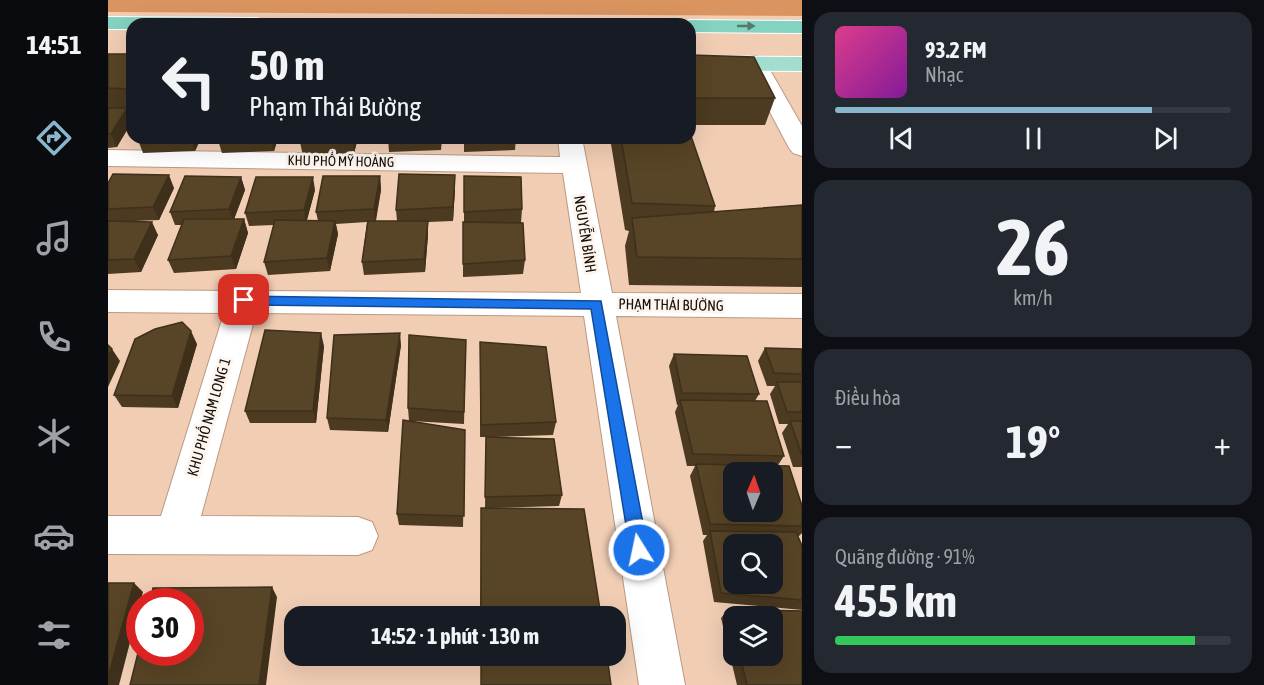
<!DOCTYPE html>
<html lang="vi">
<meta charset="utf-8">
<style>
body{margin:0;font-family:"Asap Condensed",sans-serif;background:#242831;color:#f1f3f6;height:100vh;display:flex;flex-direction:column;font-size:22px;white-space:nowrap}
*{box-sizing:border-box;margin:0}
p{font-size:20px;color:#9ea1a6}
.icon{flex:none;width:33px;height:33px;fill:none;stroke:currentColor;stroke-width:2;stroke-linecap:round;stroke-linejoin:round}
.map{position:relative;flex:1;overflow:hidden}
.panel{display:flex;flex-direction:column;gap:12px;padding:12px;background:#0d0f14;width:462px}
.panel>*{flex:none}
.hud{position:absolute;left:18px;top:18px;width:570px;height:126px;border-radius:18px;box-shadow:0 6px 24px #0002;background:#171b24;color:#f1f3f6;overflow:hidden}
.needle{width:39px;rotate:2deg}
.tools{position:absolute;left:615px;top:462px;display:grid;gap:12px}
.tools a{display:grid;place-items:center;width:60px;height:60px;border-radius:12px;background:#171b24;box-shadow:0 6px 24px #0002;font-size:30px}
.speed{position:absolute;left:18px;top:588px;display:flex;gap:12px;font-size:30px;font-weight:700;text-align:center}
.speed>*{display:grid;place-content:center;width:78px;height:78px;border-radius:50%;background:#171b24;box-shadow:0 6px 24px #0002;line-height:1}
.speed .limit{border:9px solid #d22;background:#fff;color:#111}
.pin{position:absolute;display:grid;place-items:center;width:51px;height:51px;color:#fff;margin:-26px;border-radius:12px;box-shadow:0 3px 9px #0006}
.me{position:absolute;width:66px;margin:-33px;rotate:350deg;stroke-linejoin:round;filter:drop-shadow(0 0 4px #0008)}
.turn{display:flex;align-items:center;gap:21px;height:126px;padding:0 24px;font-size:27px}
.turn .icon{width:78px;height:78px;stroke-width:2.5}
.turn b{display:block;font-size:42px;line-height:51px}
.big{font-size:45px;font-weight:700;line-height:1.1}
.panel .tile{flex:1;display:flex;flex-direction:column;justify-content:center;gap:9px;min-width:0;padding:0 21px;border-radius:18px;background:#242831}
.panel .dial{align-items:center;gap:0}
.dial b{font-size:78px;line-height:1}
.song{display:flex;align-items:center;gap:18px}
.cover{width:72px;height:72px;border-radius:9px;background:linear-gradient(135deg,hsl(330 70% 55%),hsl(290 70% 35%))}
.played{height:6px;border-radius:3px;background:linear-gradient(90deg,#88b6cd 80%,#363941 80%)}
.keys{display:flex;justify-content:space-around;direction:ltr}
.heat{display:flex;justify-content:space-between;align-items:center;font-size:33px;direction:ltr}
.charge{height:9px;border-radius:4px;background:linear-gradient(90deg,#34c759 91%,#363941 0)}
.trip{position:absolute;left:176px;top:606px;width:342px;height:60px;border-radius:18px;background:#171b24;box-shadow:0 6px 24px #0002;font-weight:700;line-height:60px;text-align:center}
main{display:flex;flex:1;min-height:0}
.dock{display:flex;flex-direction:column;width:108px;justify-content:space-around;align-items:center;background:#090b0e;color:#9ea1a6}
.dock .icon{width:42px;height:42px}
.dock .active{color:#88b6cd}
.dock b{font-size:27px;color:#f1f3f6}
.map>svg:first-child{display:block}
.green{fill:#da945f}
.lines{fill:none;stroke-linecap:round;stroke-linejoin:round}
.minor-casing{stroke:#bb9981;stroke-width:2}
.primary-casing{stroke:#fff;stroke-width:2}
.trunk-casing{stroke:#fff;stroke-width:2}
.minor{fill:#fff;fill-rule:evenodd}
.primary{fill:#a3ddd0;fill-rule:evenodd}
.trunk{fill:#84d2c0;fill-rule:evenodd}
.wall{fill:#4c3a21;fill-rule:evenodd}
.shaded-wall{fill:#3e301b}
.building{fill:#584426;stroke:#3e301b;stroke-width:1.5;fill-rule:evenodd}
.oneway{fill:#557a6c}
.route{fill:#1a73e8;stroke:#114b97;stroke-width:1.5}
.labels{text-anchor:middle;stroke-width:6;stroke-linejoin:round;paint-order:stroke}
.far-street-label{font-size:14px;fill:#1b0f06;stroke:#fcf5f0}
.street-label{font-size:15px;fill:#1b0f06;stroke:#fcf5f0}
</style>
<main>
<nav class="dock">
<b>14:51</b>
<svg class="icon active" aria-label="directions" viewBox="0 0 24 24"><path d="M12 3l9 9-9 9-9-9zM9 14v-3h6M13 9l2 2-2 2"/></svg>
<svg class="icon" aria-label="music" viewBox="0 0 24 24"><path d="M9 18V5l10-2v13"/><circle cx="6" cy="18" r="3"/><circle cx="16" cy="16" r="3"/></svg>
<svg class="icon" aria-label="phone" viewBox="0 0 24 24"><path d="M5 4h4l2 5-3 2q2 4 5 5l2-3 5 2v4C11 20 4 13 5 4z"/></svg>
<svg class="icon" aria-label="climate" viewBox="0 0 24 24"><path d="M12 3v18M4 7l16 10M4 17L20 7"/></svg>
<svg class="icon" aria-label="car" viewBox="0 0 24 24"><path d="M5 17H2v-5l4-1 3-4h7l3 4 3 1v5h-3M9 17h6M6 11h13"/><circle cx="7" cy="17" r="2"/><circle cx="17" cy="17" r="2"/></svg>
<svg class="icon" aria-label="filters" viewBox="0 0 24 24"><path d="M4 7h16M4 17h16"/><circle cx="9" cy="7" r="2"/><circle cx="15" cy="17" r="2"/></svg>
</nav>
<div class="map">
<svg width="694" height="685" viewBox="0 0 694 685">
<rect width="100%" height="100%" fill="#f1cdb4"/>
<polygon class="green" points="0,0 694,0 694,16 0,12"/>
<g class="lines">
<g class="minor-casing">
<g id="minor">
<polygon points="647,56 655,58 658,63 694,126 694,156 685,153 681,148 636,63 639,58"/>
<polygon points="450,138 474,138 504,293 694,294 694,318 508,316 577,685 531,685 476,316 148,313 93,516 250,517 264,522 270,536 264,550 250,555 0,554 0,516 53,516 116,313 0,312 0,290 130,291 136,289 143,291 473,293 455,173 0,166 0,150 452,157"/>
</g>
</g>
<g class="primary-casing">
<polygon id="primary" points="582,56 694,57 694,71 582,70"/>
</g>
<g class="trunk-casing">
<g id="trunk">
<polygon points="0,17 149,18 156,20 159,24 24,24 24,29 0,29"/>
<polygon points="582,20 694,21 694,33 582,32 582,24 573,24"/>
</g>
</g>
<use href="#minor" class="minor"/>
<use href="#primary" class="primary"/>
<use href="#trunk" class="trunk"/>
</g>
<g class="wall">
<polygon points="0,54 24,54 24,115 22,115 9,147 0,148"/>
<polygon points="582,55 667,98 657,125 582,125"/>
<polygon points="31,138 93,138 87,151 35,153 30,140"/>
<polygon points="111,138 170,138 166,151 114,153 110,140"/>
<polygon points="193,138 250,138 246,153 195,156 192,142"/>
<polygon points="280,138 334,138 333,150 281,152"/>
<polygon points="356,138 408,138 407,150 356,152"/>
<polygon points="505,138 582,138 607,206 606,212 694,205 694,287 521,285 517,246 521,231 517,230 503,144"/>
<polygon points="272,176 273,190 268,221 289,221 288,210 347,188 345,221 320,222 320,235 317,272 256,275 254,262 259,222 228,224 230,234 222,271 160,275 156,262 166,225 141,226 137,213 207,190 199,220 210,221 208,212"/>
<polygon points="356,176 414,209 413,223 417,260 415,274 355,277 355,222 356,222"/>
<polygon points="133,177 137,190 126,219 136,219 140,233 128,269 66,273 60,260 74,225 67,225 62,212"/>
<polygon points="0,183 66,188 51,220 27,221 50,235 33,272 0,274"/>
<polygon points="358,340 356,424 302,421 357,430 355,527 291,525 289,514 301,421 300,408"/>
<polygon points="372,342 448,422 445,435 386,437 454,495 451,506 380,508 493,616 372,616 373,519 373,508 377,508 378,437 372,437"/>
<polygon points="89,344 70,408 14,407 6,395"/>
<polygon points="293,345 280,432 222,430 219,418"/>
<polygon points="216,346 208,423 142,423 137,411"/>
<polygon points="657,348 694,349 694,467 685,467 674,433 680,424 671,424 662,394 667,386 659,386 650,361"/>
<polygon points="566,354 651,394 647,401 676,456 670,465 694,506 694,533 691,536 690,536 694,546 694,610 606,602 595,541 599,535 595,535 582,476 587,466 579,466 567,412 570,405 569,405 561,366"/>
<path d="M621 609 694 685H629L613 618ZM626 616 664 656H626Z"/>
</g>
<g class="shaded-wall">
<polygon points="19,108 24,122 9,147 3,134"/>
<polygon points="83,138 93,138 87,151"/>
<polygon points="163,138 170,138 166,151"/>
<polygon points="245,138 250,138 246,153 245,140"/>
<polygon points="61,175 66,188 51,220 45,207"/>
<polygon points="347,175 347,188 345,221 345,207"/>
<polygon points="272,176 273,190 267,222 266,209"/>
<polygon points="133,177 137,190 125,222 121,209"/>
<polygon points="205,177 207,190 198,223 196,210"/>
<polygon points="136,219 140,233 128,269 123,256"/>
<polygon points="227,221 230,234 222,271 219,258"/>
<polygon points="320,221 320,235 317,272 316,259"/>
<polygon points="44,222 50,235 33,272 26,259"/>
<polygon points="83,331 89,344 70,408 64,396"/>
<polygon points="213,333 216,346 208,423 205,411"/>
<polygon points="292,333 293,345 280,432 278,420"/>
<polygon points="4,349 12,361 0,387 0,357"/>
<polygon points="26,583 35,592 11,685 0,685 0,677"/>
<polygon points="164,587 169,597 158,685 151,685"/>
</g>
<g class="building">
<polygon points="0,54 24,54 24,89 0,88"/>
<polygon points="582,55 646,57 667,98 582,98"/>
<polygon points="0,108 19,108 3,134 0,134"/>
<polygon points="582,133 607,206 524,203 513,138 582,138"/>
<polygon points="31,138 73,138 30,140"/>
<polygon points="111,138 161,138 110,140"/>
<polygon points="193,138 245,138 245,140 192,142"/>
<polygon points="280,138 309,138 280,139"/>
<polygon points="356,138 381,138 356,139"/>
<polygon points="5,174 61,175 45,207 0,209 0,183"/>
<polygon points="291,174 347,175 345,207 288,210"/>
<polygon points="77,176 133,177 121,209 62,212"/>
<polygon points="215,176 272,176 266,209 208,212"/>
<polygon points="356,176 413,177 414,209 356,212"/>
<polygon points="148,177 205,177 196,210 137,213"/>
<polygon points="694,205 694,259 529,257 524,218"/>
<polygon points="76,219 136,219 123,256 60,260"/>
<polygon points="167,220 227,221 219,258 156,262"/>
<polygon points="0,221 44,222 26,259 0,260"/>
<polygon points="260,221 320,221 316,259 254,262"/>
<polygon points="355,222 415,223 417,260 355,264"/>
<polygon points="74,322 83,331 64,396 6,395 27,339 47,329"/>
<polygon points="157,330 213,333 205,411 137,411"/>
<polygon points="292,333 278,420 219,418 226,335"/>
<polygon points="301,335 358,340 356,412 300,408"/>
<polygon points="372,342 438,347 448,422 373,425"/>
<polygon points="0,345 4,349 0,357"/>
<polygon points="657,348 694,349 694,374 666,373"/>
<polygon points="566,354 639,356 651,394 574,393"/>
<polygon points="669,382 694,382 694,412 679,412"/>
<polygon points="572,400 659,401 676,456 585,454"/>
<polygon points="295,420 357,430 356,516 289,514"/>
<polygon points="682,421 694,421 694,455"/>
<polygon points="378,437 446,439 454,495 377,497"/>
<path d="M588 464 681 466 694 506V526L602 524ZM626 472H664V512H626Z"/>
<polygon points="373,508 476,509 493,616 373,616"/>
<path d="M602 531 688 532 694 546V600L613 593ZM626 544H664V584H626Z"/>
<polygon points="0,583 26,583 0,677"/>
<polygon points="164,587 151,685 22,685 32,645 32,652 82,652 82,602 42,602 45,588"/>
<polygon points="621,609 694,611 694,685 639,685 632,656 664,656 664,616 626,616 626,629"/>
<polygon points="373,656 499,656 503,685 373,685"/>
</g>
<defs><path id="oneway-solid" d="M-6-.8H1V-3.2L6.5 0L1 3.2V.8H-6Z" transform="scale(1.5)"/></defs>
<use class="oneway" href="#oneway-solid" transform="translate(638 26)"/>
<polygon class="route" points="136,296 493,301 540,550 537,556 531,559 525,556 522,550 483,309 136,305 129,300"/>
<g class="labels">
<g class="far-street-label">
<text transform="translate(233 161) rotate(1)" y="5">KHU PHỐ MỸ HOÀNG</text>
</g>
<g class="street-label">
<text transform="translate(477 234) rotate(81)" y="5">NGUYỄN BÍNH</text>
<text transform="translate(563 305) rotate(1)" y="5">PHẠM THÁI BƯỜNG</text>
<text transform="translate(101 417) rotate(-74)" y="5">KHU PHỐ NAM LONG 1</text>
</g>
</g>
</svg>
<div class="tools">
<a><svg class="needle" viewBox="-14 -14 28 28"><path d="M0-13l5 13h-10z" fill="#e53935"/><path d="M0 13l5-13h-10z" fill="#9ea1a6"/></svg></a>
<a><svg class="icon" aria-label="search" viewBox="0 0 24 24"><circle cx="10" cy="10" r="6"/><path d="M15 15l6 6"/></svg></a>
<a><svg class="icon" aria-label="layers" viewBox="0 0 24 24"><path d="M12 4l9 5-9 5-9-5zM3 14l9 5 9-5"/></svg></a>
</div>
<div class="speed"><div class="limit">30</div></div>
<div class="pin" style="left:136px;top:300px;background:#d93025"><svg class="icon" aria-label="arrive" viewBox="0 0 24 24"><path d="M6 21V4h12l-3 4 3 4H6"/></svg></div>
<svg class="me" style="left:531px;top:550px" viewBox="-20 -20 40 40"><circle r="17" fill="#1a73e8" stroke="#fff" stroke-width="3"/><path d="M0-11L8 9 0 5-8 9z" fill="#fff"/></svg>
<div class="trip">14:52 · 1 phút · 130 m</div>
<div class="hud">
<div class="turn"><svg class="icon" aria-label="left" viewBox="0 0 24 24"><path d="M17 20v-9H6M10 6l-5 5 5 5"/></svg><div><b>50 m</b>Phạm Thái Bường</div></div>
</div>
</div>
<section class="panel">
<div class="tile">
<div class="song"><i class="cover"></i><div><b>93.2 FM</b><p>Nhạc</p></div></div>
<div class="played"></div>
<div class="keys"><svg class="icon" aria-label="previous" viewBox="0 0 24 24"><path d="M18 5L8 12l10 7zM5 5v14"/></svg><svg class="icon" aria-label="pause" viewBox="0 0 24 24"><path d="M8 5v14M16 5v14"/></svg><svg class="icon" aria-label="next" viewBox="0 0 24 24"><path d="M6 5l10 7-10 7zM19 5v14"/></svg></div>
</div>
<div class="tile dial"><b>26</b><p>km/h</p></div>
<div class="tile"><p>Điều hòa</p>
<div class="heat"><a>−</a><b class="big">19°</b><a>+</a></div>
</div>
<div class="tile"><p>Quãng đường · 91%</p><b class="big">455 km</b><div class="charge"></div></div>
</section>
</main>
